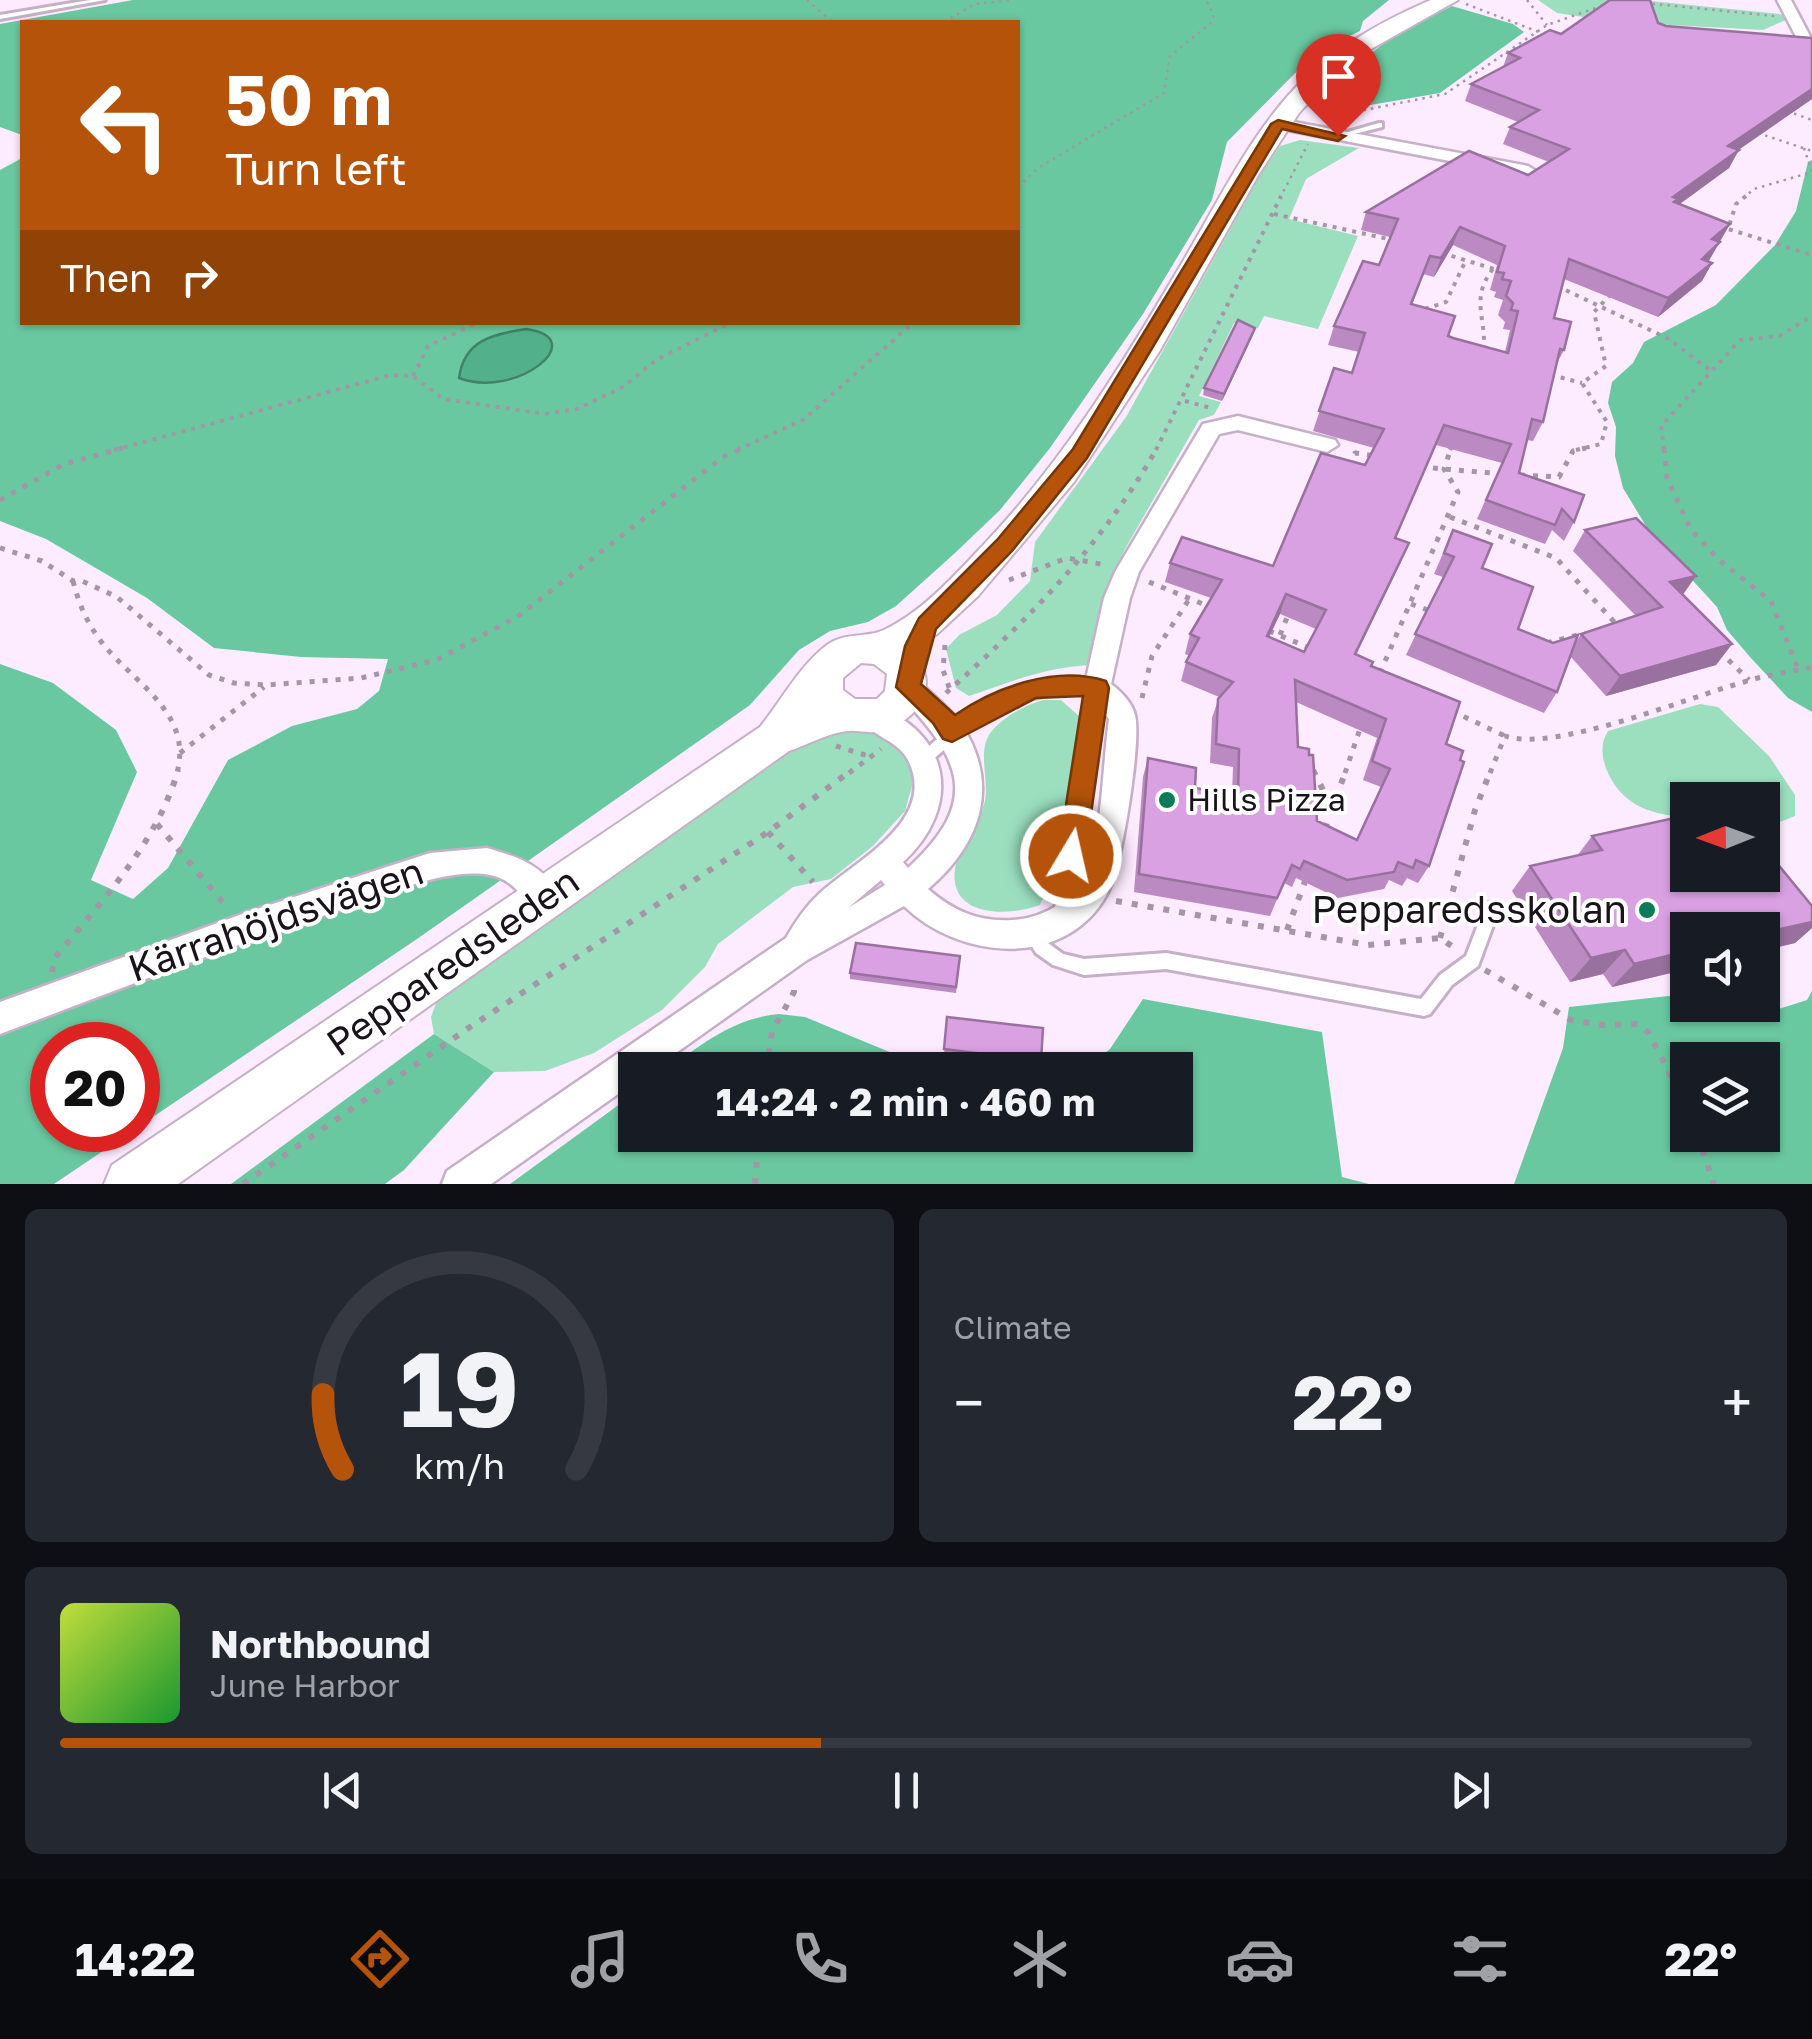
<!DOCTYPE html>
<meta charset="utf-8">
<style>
body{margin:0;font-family:"Golos Text",sans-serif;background:#242831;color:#f1f3f6;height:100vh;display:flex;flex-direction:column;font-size:38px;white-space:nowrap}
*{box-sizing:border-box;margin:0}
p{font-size:32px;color:#9ea1a6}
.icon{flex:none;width:55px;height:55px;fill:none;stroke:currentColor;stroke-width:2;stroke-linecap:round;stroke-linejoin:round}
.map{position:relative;height:1184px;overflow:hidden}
.sheet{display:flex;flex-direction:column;gap:25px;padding:25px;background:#0d0f14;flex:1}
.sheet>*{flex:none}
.hud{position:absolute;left:20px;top:20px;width:1000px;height:305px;border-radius:0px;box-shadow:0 2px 8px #0004;background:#b45309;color:#fff;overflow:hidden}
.needle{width:65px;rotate:269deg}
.tools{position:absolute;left:1670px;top:782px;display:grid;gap:20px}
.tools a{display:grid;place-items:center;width:110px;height:110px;border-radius:0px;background:#171b24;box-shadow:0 2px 8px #0004;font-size:50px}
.speed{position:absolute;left:30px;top:1022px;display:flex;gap:20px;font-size:50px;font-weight:700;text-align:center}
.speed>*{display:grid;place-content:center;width:130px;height:130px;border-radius:50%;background:#171b24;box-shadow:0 2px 8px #0004;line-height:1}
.speed .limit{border:15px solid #d22;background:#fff;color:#111}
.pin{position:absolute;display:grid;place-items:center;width:85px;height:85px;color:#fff;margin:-102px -42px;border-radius:50% 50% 50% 0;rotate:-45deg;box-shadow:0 0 10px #0007}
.pin .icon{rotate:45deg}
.me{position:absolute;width:110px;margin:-55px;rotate:9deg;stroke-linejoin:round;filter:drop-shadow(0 0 8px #0008)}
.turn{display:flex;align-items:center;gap:35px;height:210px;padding:0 40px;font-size:45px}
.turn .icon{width:130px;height:130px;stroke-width:2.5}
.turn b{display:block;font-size:70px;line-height:85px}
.then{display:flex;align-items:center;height:95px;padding:0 40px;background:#0003;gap:20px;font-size:38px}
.big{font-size:75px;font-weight:700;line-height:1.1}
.sheet .card{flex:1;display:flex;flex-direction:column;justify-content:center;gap:15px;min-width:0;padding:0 35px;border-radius:15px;background:#242831}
.sheet .dial{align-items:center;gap:0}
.dial svg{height:260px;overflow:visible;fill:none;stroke:#363941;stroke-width:7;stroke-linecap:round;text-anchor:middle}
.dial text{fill:#f1f3f6;stroke:none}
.song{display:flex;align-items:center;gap:30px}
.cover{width:120px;height:120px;border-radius:15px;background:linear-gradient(135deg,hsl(70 70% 55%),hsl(130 70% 35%))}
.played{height:10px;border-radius:5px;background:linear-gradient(90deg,#b45309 45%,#363941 45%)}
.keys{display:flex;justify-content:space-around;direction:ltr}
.heat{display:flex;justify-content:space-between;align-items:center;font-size:55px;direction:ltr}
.sheet .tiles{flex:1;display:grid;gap:25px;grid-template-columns:1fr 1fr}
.card:last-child{grid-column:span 2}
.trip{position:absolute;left:618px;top:1052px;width:575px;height:100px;border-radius:0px;background:#171b24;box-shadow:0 2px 8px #0004;font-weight:700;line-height:100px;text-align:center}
.menu{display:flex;height:160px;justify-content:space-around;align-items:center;background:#090b0e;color:#9ea1a6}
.menu .icon{width:70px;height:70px}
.menu .active{color:#b45309}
.menu b{font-size:45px;color:#f1f3f6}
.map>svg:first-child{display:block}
.green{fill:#9bdfbf}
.forest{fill:#6ac8a0;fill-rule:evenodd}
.water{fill:#52b18a;stroke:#428269;stroke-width:2.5}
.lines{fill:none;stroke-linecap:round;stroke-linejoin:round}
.lane-casing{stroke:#c6b0c8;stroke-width:6}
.street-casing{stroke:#c6b0c8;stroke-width:5}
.secondary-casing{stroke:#c6b0c8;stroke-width:4}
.path-far3{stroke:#a496a6;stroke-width:2.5;stroke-dasharray:2.5 5;stroke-linecap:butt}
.path-far2{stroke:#a496a6;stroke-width:4;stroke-dasharray:4 6;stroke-linecap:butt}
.path-far1{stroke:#a496a6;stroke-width:5;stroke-dasharray:5 8;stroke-linecap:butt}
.path{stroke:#a496a6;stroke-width:6;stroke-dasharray:6 10;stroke-linecap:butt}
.lane{fill:#fff;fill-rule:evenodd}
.street{fill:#fff;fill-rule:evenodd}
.secondary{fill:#fff;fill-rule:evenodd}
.wall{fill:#bb8ac2;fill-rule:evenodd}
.shaded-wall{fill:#98719e}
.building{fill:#d9a1e1;stroke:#98719e;stroke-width:2.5;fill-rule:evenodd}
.route{fill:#b45309;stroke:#753606;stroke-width:2.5}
.poi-dot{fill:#0a7c58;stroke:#fff;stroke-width:4}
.labels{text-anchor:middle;stroke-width:8;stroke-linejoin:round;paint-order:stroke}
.poi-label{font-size:32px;fill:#1b131c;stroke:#fff;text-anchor:start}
.near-poi-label{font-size:38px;fill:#1b131c;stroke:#fff;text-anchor:end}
.near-street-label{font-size:38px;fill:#1b131c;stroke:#fff}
</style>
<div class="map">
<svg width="1812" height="1184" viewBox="0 0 1812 1184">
<rect width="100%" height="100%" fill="#fdebff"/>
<g class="green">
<polygon points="1538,0 1641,0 1780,14 1788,19 1763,30 1616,22 1557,13"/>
<path d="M1300 140 1359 148 1306 179 1289 219 1358 236 1318 329 1264 316 1258 328 1234 323 1199 396 1221 402 1214 415 1199 420 1125 549 1103 597 1091 665C1046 667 1010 682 969 696L956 688 946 649 959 635 997 615 1030 581 1035 542 1126 417 1262 172 1280 146Z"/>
<path d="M1043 700H1061L1080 717 1060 858 1040 905C1008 917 944 918 956 864 960 845 979 825 985 801 989 779 977 750 991 732 1004 716 1024 706 1043 700Z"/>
<path d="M1700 704 1718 707 1769 756 1795 795V816L1780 822 1763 821 1762 800H1688L1687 817C1670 816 1647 813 1632 802 1611 788 1593 753 1608 731Z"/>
<polygon points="831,728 880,731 911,758 914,779 905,811 873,846 831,879 793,887 718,944 705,967 662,1010 594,1053 545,1071 494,1072 434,1034 431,1017 438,998 810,734"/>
</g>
<g class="forest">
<polygon points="133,0 1389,0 1363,21 1360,31 1316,52 1227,142 1212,200 1143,314 1050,448 1000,510 955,553 896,606 868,622 830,631 799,650 750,705 417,939 138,1127 138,1045 52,1045 52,1130 134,1130 54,1184 0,1184 0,664 53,683 116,730 137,772 91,880 133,899 168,868 228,760 292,726 357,709 379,691 388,659 301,657 214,648 147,598 46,539 0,521 0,170 22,158 22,322 1018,322 1018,22 22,22 22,135 0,127 0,24"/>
<polygon points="1452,6 1513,24 1524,32 1440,93 1330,112 1312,106 1315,98 1393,36"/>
<polygon points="1812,160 1812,712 1788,698 1750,657 1727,630 1717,607 1652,536 1623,488 1615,456 1616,427 1608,403 1612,382 1633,363 1644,342 1716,305 1775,245 1796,211 1808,162"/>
<path d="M1812 991V1184H1514L1563 1048 1569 1007 1668 996 1687 999 1688 1005 1769 1012 1807 1000ZM1762 1060V1135H1688V1060Z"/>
<polygon points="1143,999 1322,1032 1342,1177 1369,1184 510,1184 635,1093 635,1135 1175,1135 1175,1070 1084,1070 1110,1049"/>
<path d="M779 1014 805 1017 933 1070H666C702 1044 734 1018 779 1014Z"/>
<polygon points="434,1034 494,1072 404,1170 385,1184 231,1184"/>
</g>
<path class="water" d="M526 329C593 338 516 400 459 378 464 340 493 334 526 329Z"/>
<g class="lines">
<g class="lane-casing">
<g id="lane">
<polygon points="90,0 105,0 0,19 0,15"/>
<polygon points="1379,123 1382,123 1382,127 1338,138 1334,136"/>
<path d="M1071 681 1102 684 1104 688 1070 915 1068 920 1062 922 1056 920 1054 915 1090 693C1021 688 976 720 928 764L923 766 918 764 916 760 918 756C965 713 1007 687 1071 681Z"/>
<polygon points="1491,902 1496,904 1499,909 1478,966 1452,985 1430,1014 1424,1016 1166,969 1084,975 1053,965 1036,953 1024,933 1026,928 1032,926 1038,928 1048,943 1063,954 1084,959 1166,953 1421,999 1440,975 1466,956 1486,904"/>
</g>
</g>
<g class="street-casing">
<g id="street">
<polygon points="1777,0 1791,0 1812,40 1812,54 1803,50"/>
<polygon points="1278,119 1528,166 1536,171 1528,176 1272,127 1272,121"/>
<path d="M1238 416 1335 440 1338 445 1327 452 1238 430 1219 434 1139 572 1130 598 1111 684C1123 693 1135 706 1136 721 1139 753 1122 869 1106 896 1064 970 958 959 904 906L807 960 652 1070H635V1082L491 1184H442L447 1171 786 938C795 922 806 906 819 894 853 862 937 822 909 762 899 739 868 736 858 716L862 708 872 705C952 731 963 807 903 862L908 868C983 799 960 759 899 694L895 687 899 680 908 676 917 680C931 694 950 708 961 724 1001 785 981 844 928 889 953 911 979 922 1012 920 1044 919 1080 897 1090 865 1102 824 1103 763 1109 719L1084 688 1104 598 1115 572 1203 424ZM881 880 885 885 848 908Z"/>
<path d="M487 848C520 858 545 865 560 898L556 908 545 912C521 903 519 881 490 875 446 867 385 895 343 909 228 947 114 991 0 1034V1002L245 913 430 853Z"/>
</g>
</g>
<g class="secondary-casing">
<path id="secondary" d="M1431 0H1458L1364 53 1331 78 1299 113 1259 174 1159 352 1074 482 978 596 937 634 913 650C941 686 920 721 880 731 869 734 859 730 849 731 830 732 807 745 789 751L178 1184H104L112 1165 760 727C781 701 800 665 827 645 845 632 866 638 884 630 924 611 957 573 987 541 1065 458 1125 360 1182 263 1219 201 1251 131 1303 80 1339 45 1384 20 1431 0ZM861 663 874 664 887 674 885 691 877 699H855L843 690V678Z"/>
</g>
<g class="path-far3">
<polyline points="807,0 832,22"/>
<polyline points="1527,0 1547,25"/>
<polyline points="1645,3 1774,16"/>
<polyline points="1466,4 1549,36"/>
<polyline points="944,22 975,4 1012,0"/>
<polyline points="1787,111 1812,120"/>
<polyline points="1334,116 1445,94 1547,25 1610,3"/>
<polyline points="1758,133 1812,151"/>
<polyline points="1018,187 1038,168 1164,93 1170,56 1210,24 1214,15 1206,0"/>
<polyline points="1280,198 1308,144"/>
<polyline points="1743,198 1754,189 1812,172 1804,148"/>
</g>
<g class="path-far2">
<polyline points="1746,196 1736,204 1728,229 1812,255"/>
<polyline points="1274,214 1393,240"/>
<polyline points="1442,253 1494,269"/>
<polyline points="1557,286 1669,339 1711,371"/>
<polyline points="1425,309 1446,302 1465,262"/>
<path d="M1484 350C1486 314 1468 296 1498 263"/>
<polyline points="1551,375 1582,383"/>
<polyline points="413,376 428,346 479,322"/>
<polyline points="1185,401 1211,408"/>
<polyline points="114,450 391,375 413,376 443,399 545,414 577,409 623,387 656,360 732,322"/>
<polyline points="737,450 803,420 914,322"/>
<polyline points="1156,450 1281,196"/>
<polyline points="1450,450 1452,446"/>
<polyline points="1576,450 1601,444 1607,422 1582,383 1606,366 1594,312 1611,294"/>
<polyline points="1664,450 1661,426 1740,340 1779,336 1812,316"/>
</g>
<g class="path-far1">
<polyline points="1664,448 1667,478 1691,530 1719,560 1771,601 1798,669"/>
<polyline points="1350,466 1355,453 1376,456"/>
<polyline points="1420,467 1504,474"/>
<polyline points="1520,475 1559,477 1573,451 1586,448"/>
<polyline points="0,500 64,464 123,448"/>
<polyline points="1450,517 1556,558 1617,625"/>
<polyline points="0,548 42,561 73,581 82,581 117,597 209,675 234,683 266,685 361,678 436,660 517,617 723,457 743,448"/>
<polyline points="1009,580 1067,558 1106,565"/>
<path d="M73 581C79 605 88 625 103 644 135 684 193 713 177 773"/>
<polyline points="1149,582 1213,608"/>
<polyline points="1411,604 1433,612"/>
<polyline points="1269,631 1310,648"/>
<polyline points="1280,635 1288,615"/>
<polyline points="1547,643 1585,633"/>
<polyline points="945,645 943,670 950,690"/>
<polyline points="1719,651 1749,680"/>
<polyline points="1380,673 1458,492 1444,469 1451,448"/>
<path d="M946 693C1028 620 1103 544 1157 448"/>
<polyline points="1142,698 1152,656 1190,598"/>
<polyline points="1452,711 1505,736"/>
<polyline points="836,746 872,757"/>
<polyline points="180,753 264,687"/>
<polyline points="1312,769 1314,773"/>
<polyline points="849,773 881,749"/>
<polyline points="1345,773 1361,726"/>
<path d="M1490 773 1505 736C1554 753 1689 697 1744 682 1766 675 1789 672 1812 667"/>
</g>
<g class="path">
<polyline points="1313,770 1332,808"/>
<polyline points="157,824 226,906"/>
<polyline points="1325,829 1346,770"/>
<polyline points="768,832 813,882"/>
<polyline points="1116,901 1368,945 1440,938 1456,949"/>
<polyline points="1287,930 1307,876"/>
<polyline points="1440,938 1475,810 1491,770"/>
<polyline points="1485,970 1571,1020 1603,1025 1637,1024 1649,1033 1688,1110"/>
<path d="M52 972 54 959C101 901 157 844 178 770"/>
<polyline points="766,1070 772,1032 794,992 794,982"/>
<polyline points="1697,1135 1714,1184"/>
<polyline points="243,1184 470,1027 768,832 852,770"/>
<polyline points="755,1184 759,1135"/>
</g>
<use href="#lane" class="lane"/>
<use href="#street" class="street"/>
<use href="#secondary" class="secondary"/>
</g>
<g class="wall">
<path d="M1658 23 1812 99 1738 150 1729 168 1679 204 1730 224 1709 261 1712 263 1702 281 1658 317 1564 279 1554 318 1564 350 1556 365 1543 422 1533 441 1527 440 1519 473 1584 495 1574 522 1564 541 1552 530 1545 544 1477 519 1502 463 1436 445 1396 538 1401 562 1356 655 1371 666 1446 744 1429 866 1418 883 1407 878 1402 886 1389 880 1384 889 1338 898 1296 878 1292 887 1284 883 1270 916 1134 892 1143 777 1148 758 1195 788 1232 794 1233 767 1210 763 1212 718 1219 697 1181 681 1186 662 1190 656 1185 654 1190 634 1211 598 1165 582 1170 563 1273 566 1365 465 1374 448 1313 431 1334 368 1352 373 1359 352 1328 345 1334 326 1379 265 1390 237 1361 230 1366 212 1528 175 1549 162 1503 144 1510 127 1518 122 1465 101 1471 84 1503 67 1508 53 1561 34ZM1453 245 1497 265 1490 290 1496 292 1494 297 1503 300 1498 315 1505 322 1503 329 1510 330 1505 352 1453 338 1412 305 1423 274 1434 277ZM1280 614 1316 629 1304 652 1269 637ZM1296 702 1377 738 1363 780 1381 787 1356 840 1317 821 1298 747Z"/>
<polygon points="1255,328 1222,401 1203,395 1204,388"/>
<polygon points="1453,530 1482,568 1518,629 1553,643 1573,648 1581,634 1636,616 1573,551 1585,530 1683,595 1732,644 1716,665 1606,696 1570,656 1557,692 1544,713 1406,655 1443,577 1434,574"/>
<polygon points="1592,836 1812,906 1812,928 1795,943 1612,987 1603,974 1570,982 1512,891 1530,866 1577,856"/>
<polygon points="960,956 956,993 850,979 850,973"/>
<polygon points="947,1017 1041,1061 1040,1066 944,1054"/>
</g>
<g class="shaded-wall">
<polygon points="1812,89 1812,99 1718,164 1728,146"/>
<polygon points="1739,150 1729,168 1673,209 1673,197"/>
<polygon points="1730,224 1709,260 1692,277 1712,239"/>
<polygon points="1460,227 1453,245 1434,277 1441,258"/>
<polygon points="1712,263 1702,281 1658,317 1668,298"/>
<polygon points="1255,328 1253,335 1222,401 1224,394"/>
<polygon points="1696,576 1682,596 1656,603 1670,582"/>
<polygon points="1286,594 1280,614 1260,656 1267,636"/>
<polygon points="1732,644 1716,665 1606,696 1620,676"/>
<polygon points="1812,922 1812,928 1795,943 1762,951 1762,933"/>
<polygon points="1625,950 1603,974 1570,982 1591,958"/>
<polygon points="1688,951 1688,969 1612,987 1634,964"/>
</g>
<g class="building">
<path d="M1610 0H1650L1658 23 1666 26 1812 38V89L1728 146 1739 150 1673 197 1678 199 1674 202 1730 224 1712 239 1720 242 1702 259 1712 263 1668 298 1569 259 1554 318 1571 322 1564 350 1560 349 1543 422 1532 419 1519 473 1584 495 1574 522 1562 509 1555 525 1486 500 1511 444 1444 425 1395 538 1409 543 1355 654 1373 662 1371 666 1460 702 1446 744 1463 751 1460 760 1464 762 1429 866 1416 860 1413 868 1398 862 1394 872 1347 880 1304 861 1300 869 1292 865 1277 898 1139 874 1148 758 1196 768 1195 788 1238 796 1239 749 1216 744 1218 699 1233 682 1186 662 1199 638 1190 634 1222 580 1170 563 1182 537 1273 566 1321 453 1365 465 1384 429 1319 411 1334 368 1352 373 1365 333 1334 326 1363 261 1379 265 1398 219 1366 212 1469 151 1528 175 1569 149 1510 127 1539 110 1471 84 1520 58 1508 53 1550 30 1561 34ZM1460 227 1505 246 1497 272 1504 273 1502 279 1511 281 1506 296 1513 303 1511 310 1518 311 1508 353 1453 338 1448 336 1455 316 1411 304 1430 256 1441 258ZM1286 594 1326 610 1304 652 1267 636ZM1295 680 1386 719 1372 761 1390 769 1357 840 1317 821 1313 755H1309V749L1298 747Z"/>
<polygon points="1238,320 1255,328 1224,394 1204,388"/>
<polygon points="1636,518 1696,576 1670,582 1732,644 1620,676 1581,634 1662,607 1585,530"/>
<polygon points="1453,530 1492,544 1482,568 1533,587 1518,629 1553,643 1578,635 1557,692 1415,634 1454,557 1444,553"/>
<polygon points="1688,815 1688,875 1762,875 1762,845 1812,906 1812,922 1762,933 1762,930 1688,930 1688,951 1634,964 1625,950 1591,958 1530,866 1602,850 1592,836"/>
<polygon points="856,943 960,956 956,987 850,973"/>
<polygon points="947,1017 1043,1028 1041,1061 944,1049"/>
</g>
<path class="route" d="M1278 120 1345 136 1338 141 1282 129 1087 458 1012 551 936 629 921 684 955 715C996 687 1056 665 1106 681L1109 688 1085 856 1081 865 1071 869 1062 865 1058 856 1083 696 1036 698 952 742 943 739 933 723 896 687 905 646 919 618 997 540 1073 449 1271 124Z"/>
<g class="poi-dot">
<circle cx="1167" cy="800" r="10"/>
<circle cx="1647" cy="910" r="10"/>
</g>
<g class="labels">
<g class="poi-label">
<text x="1187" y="811">Hills Pizza</text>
</g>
<g class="near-poi-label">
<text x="1627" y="923">Pepparedsskolan</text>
</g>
<g class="near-street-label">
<text transform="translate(276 920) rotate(-19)" y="13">Kärrahöjdsvägen</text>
<text transform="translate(453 962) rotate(-35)" y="13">Pepparedsleden</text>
</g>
</g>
</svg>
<div class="tools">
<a><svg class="needle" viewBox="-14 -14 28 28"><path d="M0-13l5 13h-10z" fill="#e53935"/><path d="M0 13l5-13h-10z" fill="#9ea1a6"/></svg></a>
<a><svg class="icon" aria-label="sound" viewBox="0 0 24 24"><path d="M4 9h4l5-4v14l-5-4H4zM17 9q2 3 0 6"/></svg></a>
<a><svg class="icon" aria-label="layers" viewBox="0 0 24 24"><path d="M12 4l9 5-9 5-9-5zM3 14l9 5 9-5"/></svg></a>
</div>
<div class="speed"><div class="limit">20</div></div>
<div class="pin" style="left:1338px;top:136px;background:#d93025"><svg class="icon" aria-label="arrive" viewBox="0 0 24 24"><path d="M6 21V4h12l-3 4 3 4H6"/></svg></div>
<svg class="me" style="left:1071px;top:856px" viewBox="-20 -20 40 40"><circle r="17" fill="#b45309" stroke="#fff" stroke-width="3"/><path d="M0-11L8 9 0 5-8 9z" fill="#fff"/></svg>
<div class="trip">14:24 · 2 min · 460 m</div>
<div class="hud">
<div class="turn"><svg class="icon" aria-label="left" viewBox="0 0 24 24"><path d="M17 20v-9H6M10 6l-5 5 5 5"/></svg><div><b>50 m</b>Turn left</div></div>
<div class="then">Then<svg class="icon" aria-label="right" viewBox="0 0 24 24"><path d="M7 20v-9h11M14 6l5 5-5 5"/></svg></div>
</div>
</div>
<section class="sheet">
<div class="tiles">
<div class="card dial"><svg viewBox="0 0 100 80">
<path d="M14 69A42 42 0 1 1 86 69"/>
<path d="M14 69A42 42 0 0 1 8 46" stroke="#b45309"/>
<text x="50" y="56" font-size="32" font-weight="700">19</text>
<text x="50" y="72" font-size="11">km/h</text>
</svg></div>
<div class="card"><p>Climate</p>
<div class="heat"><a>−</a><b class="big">22°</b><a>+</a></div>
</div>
<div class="card">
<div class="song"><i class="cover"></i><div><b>Northbound</b><p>June Harbor</p></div></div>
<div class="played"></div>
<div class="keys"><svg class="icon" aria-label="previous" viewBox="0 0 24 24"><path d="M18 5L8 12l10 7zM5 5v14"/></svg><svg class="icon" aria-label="pause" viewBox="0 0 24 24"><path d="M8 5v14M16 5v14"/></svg><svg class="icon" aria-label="next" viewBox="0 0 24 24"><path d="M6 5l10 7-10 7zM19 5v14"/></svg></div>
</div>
</div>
</section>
<nav class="menu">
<b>14:22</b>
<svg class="icon active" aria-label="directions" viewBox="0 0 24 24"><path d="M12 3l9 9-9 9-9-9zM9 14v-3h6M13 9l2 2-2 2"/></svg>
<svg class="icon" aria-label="music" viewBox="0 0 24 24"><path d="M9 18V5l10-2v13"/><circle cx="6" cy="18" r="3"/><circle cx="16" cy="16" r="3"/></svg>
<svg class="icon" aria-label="phone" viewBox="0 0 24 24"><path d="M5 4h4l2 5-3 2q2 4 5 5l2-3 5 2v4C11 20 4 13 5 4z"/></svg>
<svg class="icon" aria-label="climate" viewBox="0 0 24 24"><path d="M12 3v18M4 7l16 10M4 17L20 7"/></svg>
<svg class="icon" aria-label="car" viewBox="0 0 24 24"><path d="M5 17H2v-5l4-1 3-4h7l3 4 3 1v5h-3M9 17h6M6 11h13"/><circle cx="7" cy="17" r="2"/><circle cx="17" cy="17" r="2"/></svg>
<svg class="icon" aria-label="filters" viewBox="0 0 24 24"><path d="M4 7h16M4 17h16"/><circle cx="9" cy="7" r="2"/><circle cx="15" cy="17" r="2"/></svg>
<b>22°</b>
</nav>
